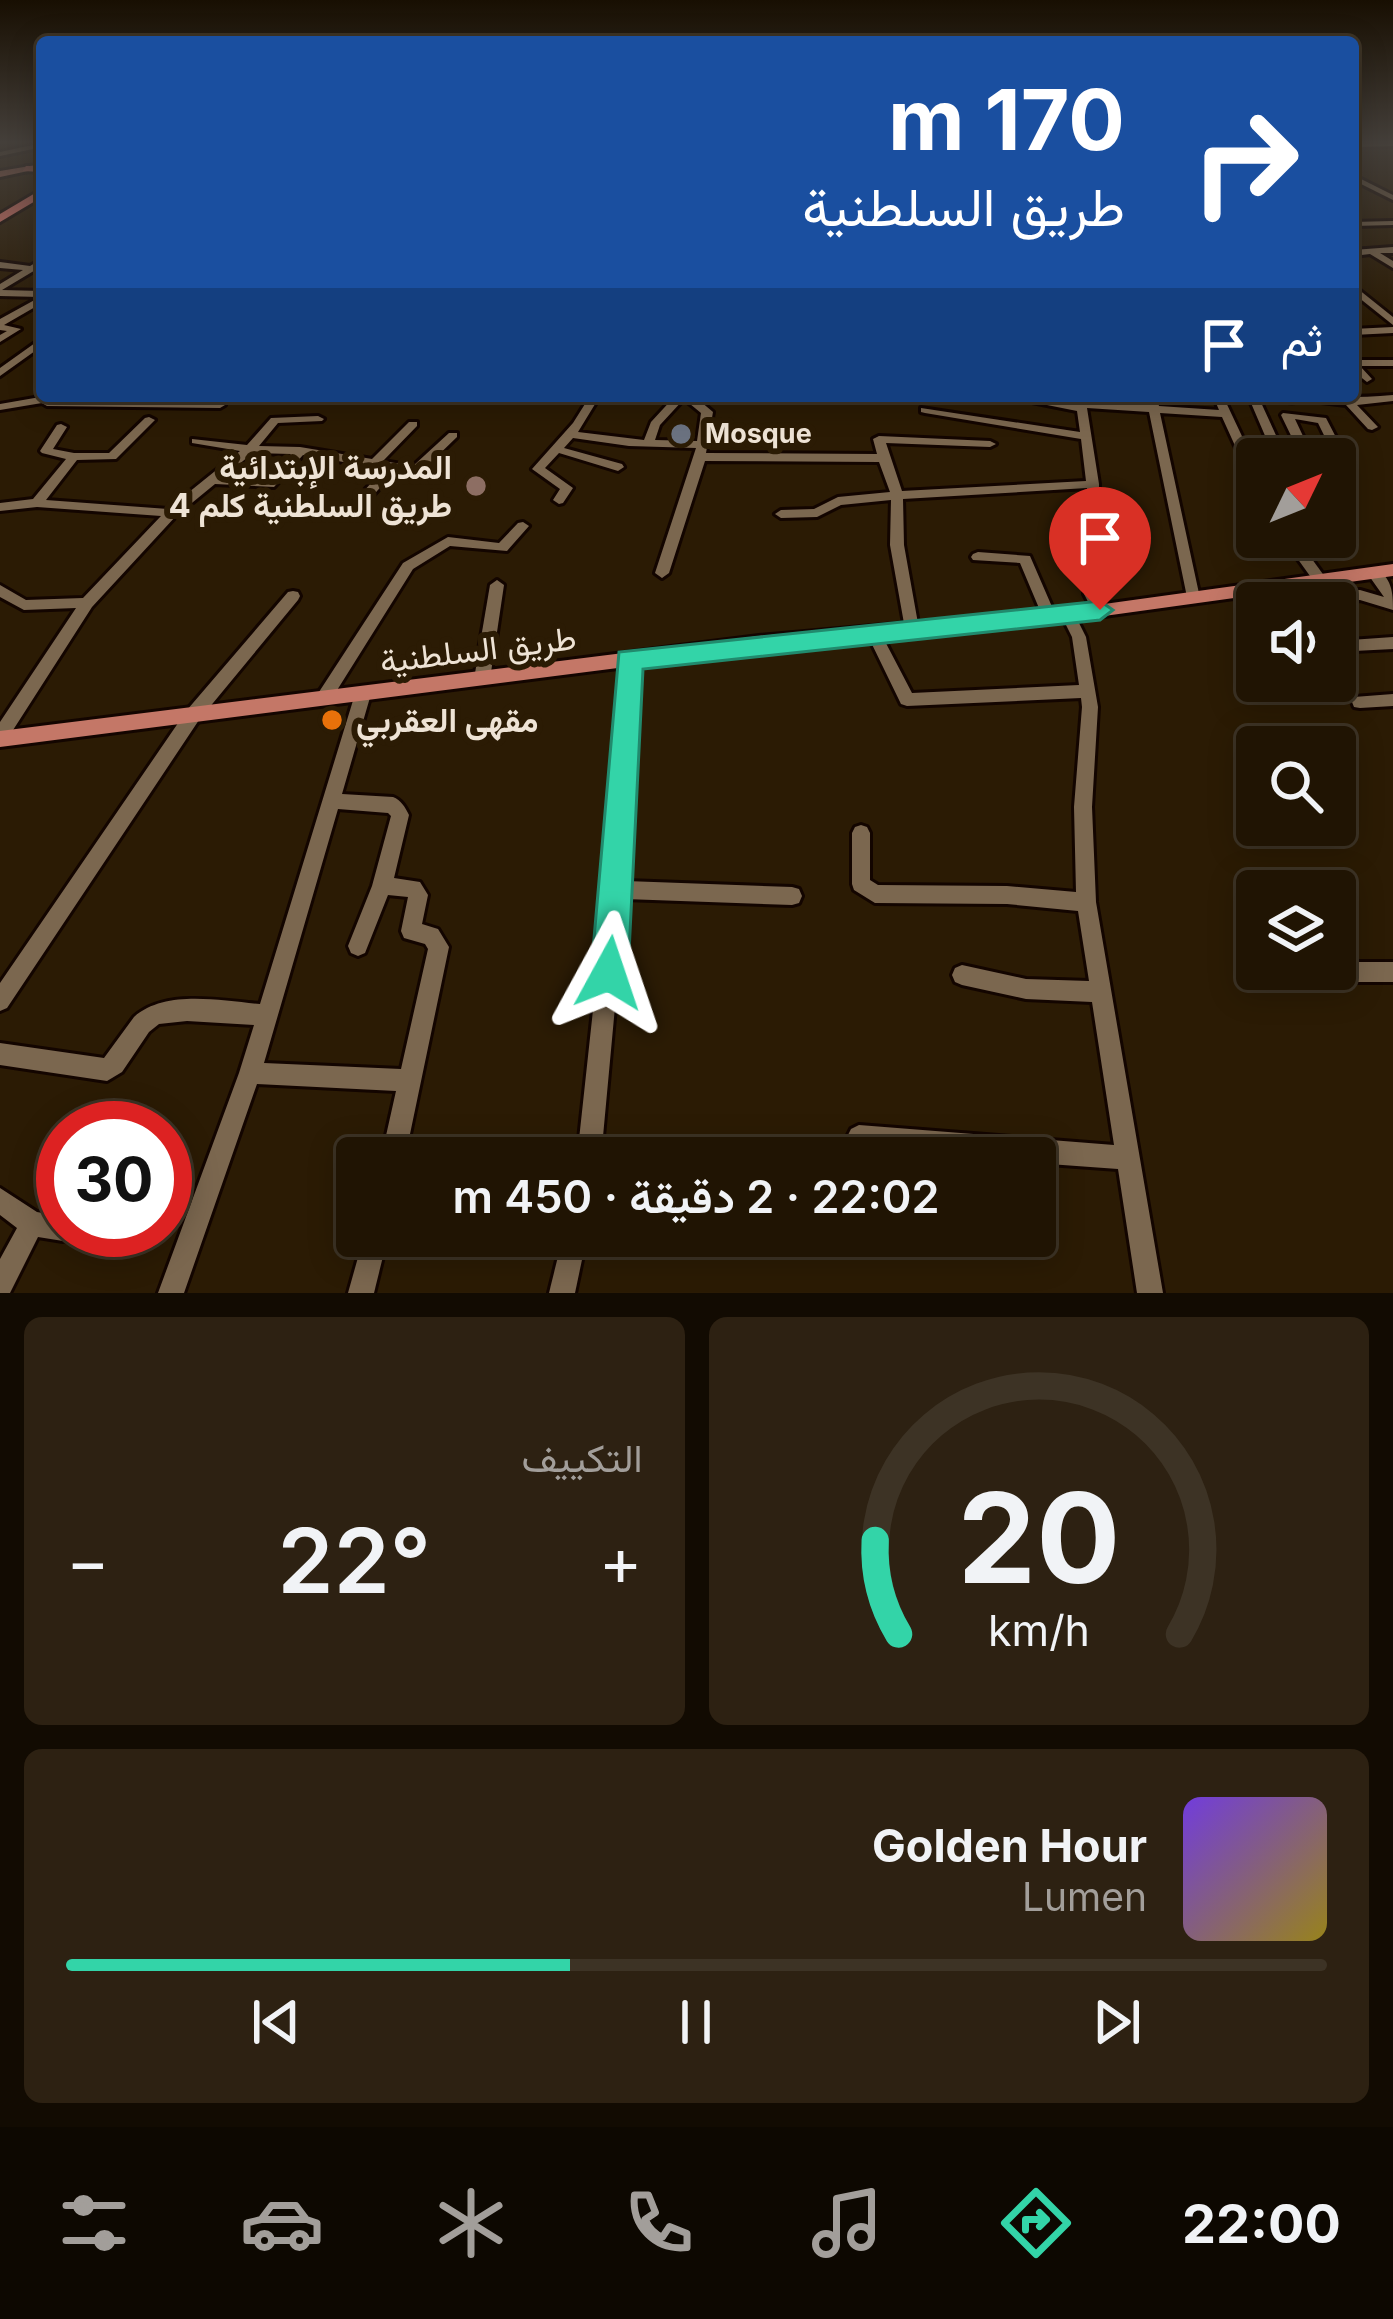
<!DOCTYPE html>
<html lang="ar">
<meta charset="utf-8">
<style>
body{margin:0;font-family:Inter,Vazirmatn,sans-serif;background:#2d2112;color:#f1f3f6;direction:rtl;height:100vh;display:flex;flex-direction:column;font-size:45px;white-space:nowrap}
*{box-sizing:border-box;margin:0}
p{font-size:39px;color:#a29e9a}
.icon{flex:none;width:66px;height:66px;fill:none;stroke:currentColor;stroke-width:2;stroke-linecap:round;stroke-linejoin:round}
.map{position:relative;height:1293px;overflow:hidden;direction:ltr}
.panel{display:flex;flex-direction:column;gap:24px;padding:24px;background:#120b02;flex:1}
.panel>*{flex:none}
.hud{position:absolute;left:36px;top:36px;width:1323px;height:366px;border-radius:12px;box-shadow:0 6px 30px #0003,0 0 0 3px #3d3325;direction:rtl;background:#1a4fa0;color:#fff;overflow:hidden}
.needle{width:78px;rotate:47deg}
.buttons{position:absolute;left:1236px;top:438px;display:grid;gap:24px}
.buttons a{display:grid;place-items:center;width:120px;height:120px;border-radius:12px;background:#201403;box-shadow:0 6px 30px #0003,0 0 0 3px #3d3325;font-size:60px}
.speed{position:absolute;left:36px;top:1101px;display:flex;gap:24px;font-size:60px;font-weight:700;text-align:center}
.speed>*{display:grid;place-content:center;width:156px;height:156px;border-radius:50%;background:#201403;box-shadow:0 6px 30px #0003,0 0 0 3px #3d3325;line-height:1}
.speed .limit{border:18px solid #d22;background:#fff;color:#111}
.pin{position:absolute;display:grid;place-items:center;width:102px;height:102px;color:#fff;margin:-123px -51px;border-radius:50% 50% 50% 0;rotate:-45deg;box-shadow:0 0 12px #0007}
.pin .icon{rotate:45deg}
.me{position:absolute;width:132px;margin:-66px;rotate:5deg;stroke-linejoin:round;filter:drop-shadow(0 0 9px #0008)}
.turn{display:flex;align-items:center;gap:42px;height:252px;padding:0 36px;font-size:54px}
.turn .icon{width:156px;height:156px;stroke-width:2.5}
.turn b{display:block;font-size:84px;line-height:102px}
.then{display:flex;align-items:center;height:114px;padding:0 36px;background:#0003;gap:24px;font-size:45px}
.big{font-size:90px;font-weight:600;line-height:1.1}
.panel .tile{flex:1;display:flex;flex-direction:column;justify-content:center;gap:18px;min-width:0;padding:0 42px;border-radius:18px;background:#2d2112}
.panel .dial{align-items:center;gap:0}
.dial svg{height:312px;overflow:visible;fill:none;stroke:#3d3325;stroke-width:7;stroke-linecap:round;text-anchor:middle}
.dial text{fill:#f1f3f6;stroke:none}
.song{display:flex;align-items:center;gap:36px}
.cover{width:144px;height:144px;border-radius:18px;background:linear-gradient(135deg,hsl(260 70% 55%),hsl(50 70% 35%))}
.played{height:12px;border-radius:6px;background:linear-gradient(90deg,#33d4a8 40%,#3d3325 40%)}
.keys{display:flex;justify-content:space-around;direction:ltr}
.heat{display:flex;justify-content:space-between;align-items:center;font-size:66px;direction:ltr}
.panel .tiles{flex:1;display:grid;gap:24px;grid-template-columns:1fr 1fr}
.tile:last-child{grid-column:span 2}
.trip{position:absolute;left:336px;top:1137px;width:720px;height:120px;border-radius:12px;background:#201403;box-shadow:0 6px 30px #0003,0 0 0 3px #3d3325;font-weight:600;line-height:120px;text-align:center;direction:rtl}
.tabs{display:flex;height:192px;justify-content:space-around;align-items:center;background:#0d0801;color:#a29e9a}
.tabs .icon{width:84px;height:84px}
.tabs .on{color:#33d4a8}
.tabs b{font-size:54px;color:#f1f3f6}
.map>svg:first-child{display:block}
.lines{fill:none;stroke-linecap:round;stroke-linejoin:round}
.minor-casing{stroke:#130500;stroke-width:6}
.major-casing{stroke:#130500;stroke-width:6}
.highway-casing{stroke:#130500;stroke-width:6}
.minor{fill:#7b674f;fill-rule:evenodd}
.major{fill:#c47767;fill-rule:evenodd}
.highway{fill:#f48177;fill-rule:evenodd}
.route{fill:#33d4a8;stroke:#218a6d;stroke-width:3}
.worship-dot{fill:#6b7280;stroke:#2b1b04;stroke-width:4.5}
.education-dot{fill:#8d6e63;stroke:#2b1b04;stroke-width:4.5}
.food-dot{fill:#e8710a;stroke:#2b1b04;stroke-width:4.5}
.labels{text-anchor:middle;stroke-width:12;stroke-linejoin:round;paint-order:stroke}
.far-poi-label{font-size:27px;font-weight:bold;fill:#eee3d5;stroke:#2b1b04;text-anchor:start}
.poi-label{font-size:33px;font-weight:bold;fill:#eee3d5;stroke:#2b1b04;text-anchor:end}
.street-label{font-size:33px;fill:#eee3d5;stroke:#2b1b04}
</style>
<div class="map">
<svg width="1393" height="1293" viewBox="0 0 1393 1293">
<rect width="100%" height="100%" fill="#2b1b04"/>
<g class="lines">
<g class="minor-casing">
<g id="minor">
<polygon points="1393,142 1393,146 1353,147 1353,143"/>
<polygon points="42,143 42,147 0,156 0,152"/>
<polygon points="1353,175 1393,195 1393,200 1353,180"/>
<polygon points="1393,221 1393,225 1353,226 1353,222"/>
<polygon points="1393,247 1393,253 1380,253 1393,261 1393,268 1370,254 1353,256 1353,250"/>
<polygon points="42,259 42,266 2,290 42,291 42,303 4,325 21,329 0,342 0,335 7,331 0,330 0,319 40,297 0,296 0,284 23,270 0,268 0,262 30,266"/>
<polygon points="1353,285 1393,317 1393,325 1353,293"/>
<polygon points="1393,327 1393,333 1353,335 1353,329"/>
<polygon points="42,338 42,346 0,376 0,368"/>
<polygon points="1353,360 1393,360 1393,366 1360,366 1372,379 1367,382 1353,371"/>
<path d="M1393 395V401L1357 405 1378 427 1372 430 1368 429 1346 405 1305 400C1295 404 1273 402 1265 396 1308 396 1350 399 1393 395Z"/>
<polygon points="46,396 58,396 58,400 220,402 225,405 220,408 47,406 42,403 0,410 0,404"/>
<path d="M590 396H600L578 432 644 440 651 422 675 396H694L713 412 706 453 877 454 873 439 879 436 990 441 996 444 990 447 886 443 902 491 1086 481 1081 439 925 413 921 412V408L1080 432 1077 411 1017 399 1012 396H1033L1076 404 1075 396H1085L1086 401 1147 405 1146 396H1156L1159 406 1219 410 1213 396H1223L1257 468V485L1251 481 1222 417 1160 413 1200 598 1193 603 1188 602 1149 412 1087 408 1099 484 1098 594 1107 611 1105 615H1095L1084 594 1087 488 903 499 904 545 919 629 912 634 905 629 890 545 891 500 841 505 817 517 781 518 775 514 781 510 814 509 838 497 890 492 879 462 705 461 669 573 662 578 655 573 696 448 629 446 573 438 564 448 622 464 624 467 618 471 559 453 545 468 573 488 563 503 559 504 553 500 560 489 532 469 573 423ZM684 399 701 413 697 441 655 440 660 425Z"/>
<polygon points="1248,396 1258,396 1280,444 1296,446 1281,415 1283,413 1326,418 1356,476 1354,479 1335,479 1335,471 1342,472 1318,423 1295,419 1310,451 1304,455 1284,452 1287,459 1275,459"/>
<path d="M318 416 324 419 322 421 278 423 259 446 300 447 372 459 409 422H417V426L383 461 413 466 449 433H457V437L425 468 449 472 451 475 445 479 396 470 359 511H351V505L384 469 303 455 274 487 215 484 176 516 92 607 6 741 0 743V722L76 608 24 610 0 597V585L26 600 83 598 161 516 37 507 0 511V503L33 499 66 459 42 453 40 451 57 425 61 424 67 427 53 449 74 453H109L145 418 149 417 155 420 116 459 77 460 46 500 168 509 240 451 192 443V439L247 445 271 418ZM253 453 291 454 267 480 223 477Z"/>
<polygon points="523,522 529,526 507,551 450,546 413,569 329,703 317,703 315,699 317,695 403,563 448,537 499,543 518,523"/>
<polygon points="1282,537 1296,537 1325,577 1327,580 1325,583 1315,583"/>
<polygon points="978,552 1030,556 1056,616 1054,620 1044,620 1020,563 973,560 971,557 973,554"/>
<path d="M1374 568C1392 577 1393 592 1393 610L1360 600 1328 601 1326 597 1328 593 1360 590 1384 597 1367 573Z"/>
<polygon points="497,580 504,585 490,679 487,683 477,683 474,679 490,585"/>
<polygon points="293,591 298,592 300,596 298,600 199,720 7,1008 0,1011 0,983 187,710 288,592"/>
<polygon points="1068,610 1073,611 1086,637 1098,707 1092,807 1096,902 1163,1293 1137,1293 1118,1169 1035,1163 1035,1158 977,1158 859,1149 851,1145 847,1137 851,1129 859,1125 1114,1145 1092,1002 1026,999 962,985 955,982 952,975 955,968 962,965 1026,979 1089,981 1078,911 1007,904 875,903 854,890 852,884 852,833 855,827 861,825 867,827 870,833 870,880 878,885 1007,886 1076,892 1074,807 1082,707 1081,698 907,706 901,704 866,632 873,627 878,628 912,693 1079,685 1072,637 1061,615"/>
<polygon points="1393,637 1393,649 1335,652 1336,641"/>
<polygon points="629,654 634,656 637,660 626,881 792,887 799,889 802,896 799,903 792,905 625,899 601,1158 577,1158 606,890 621,660 624,656"/>
<path d="M363 688 369 690 371 694 342 794 393 797C401 800 405 807 409 815L394 878 420 882 428 895 422 924 438 929 449 947 405 1158H381L396 1091 257 1084 184 1293H158L239 1073 254 1025 187 1021 159 1024 149 1032 122 1072 107 1081 0 1065V1043L104 1058 134 1017C166 989 220 1001 260 1004L355 694 357 690ZM338 809 388 813 391 816 372 886 348 946 351 953 358 956 365 953 388 895 408 897 401 931 404 938 425 944 428 949 401 1069 264 1063Z"/>
<polygon points="1393,694 1393,706 1360,708 1354,707 1352,702 1354,697"/>
<polygon points="1335,962 1393,962 1393,982 1316,982 1309,979 1307,969 1335,969"/>
<polygon points="0,1188 37,1212 63,1217 63,1230 75,1230 72,1238 63,1241 38,1237 10,1293 0,1293 0,1259 17,1228 0,1215"/>
<polygon points="364,1236 388,1236 374,1293 348,1293"/>
<polygon points="563,1236 587,1236 575,1293 549,1293"/>
</g>
</g>
<g class="major-casing">
<g id="major">
<polygon points="42,164 42,168 0,177 0,171"/>
<polygon points="1393,564 1393,576 1068,621 759,650 0,747 0,731 759,636 1068,609"/>
</g>
</g>
<g class="highway-casing">
<g id="highway">
<polygon points="26,166 42,166 42,172 23,171"/>
<polygon points="42,189 42,197 0,222 0,214"/>
</g>
</g>
<use href="#minor" class="minor"/>
<use href="#major" class="major"/>
<use href="#highway" class="highway"/>
</g>
<linearGradient id="sky" x2="0" y2="1"><stop stop-color="#180f02"/><stop offset="0.44" stop-color="#443f3a"/><stop offset="1" stop-color="#443f3a" stop-opacity="0"/></linearGradient>
<rect width="1393" height="323" fill="url(#sky)"/>
<polygon class="route" points="1100,601 1113,610 1100,620 643,669 628,973 622,986 609,992 596,986 591,973 619,652"/>
<circle class="worship-dot" cx="681" cy="434" r="12"/>
<circle class="education-dot" cx="476" cy="486" r="12"/>
<circle class="food-dot" cx="332" cy="720" r="12"/>
<g class="labels">
<g class="far-poi-label">
<text x="705" y="443">Mosque</text>
</g>
<g class="poi-label">
<text x="452" y="479">المدرسة الإبتدائية<tspan x="452" dy="38">طريق السلطنية كلم 4</tspan></text>
<text x="356" y="732" text-anchor="start">مقهى العقربي</text>
</g>
<g class="street-label">
<text transform="translate(478 649) rotate(-7)" y="12">طريق السلطنية</text>
</g>
</g>
</svg>
<div class="buttons">
<a><svg class="needle" viewBox="-14 -14 28 28"><path d="M0-13l5 13h-10z" fill="#e53935"/><path d="M0 13l5-13h-10z" fill="#a29e9a"/></svg></a>
<a><svg class="icon" aria-label="sound" viewBox="0 0 24 24"><path d="M4 9h4l5-4v14l-5-4H4zM17 9q2 3 0 6"/></svg></a>
<a><svg class="icon" aria-label="search" viewBox="0 0 24 24"><circle cx="10" cy="10" r="6"/><path d="M15 15l6 6"/></svg></a>
<a><svg class="icon" aria-label="layers" viewBox="0 0 24 24"><path d="M12 4l9 5-9 5-9-5zM3 14l9 5 9-5"/></svg></a>
</div>
<div class="speed"><div class="limit">30</div></div>
<div class="pin" style="left:1100px;top:610px;background:#d93025"><svg class="icon" aria-label="arrive" viewBox="0 0 24 24"><path d="M6 21V4h12l-3 4 3 4H6"/></svg></div>
<svg class="me" style="left:609px;top:973px" viewBox="-20 -20 40 40"><path d="M0-17L14 15 0 8-14 15z" fill="#33d4a8" stroke="#fff" stroke-width="4"/></svg>
<div class="trip">22:02 · 2 دقيقة · 450 m</div>
<div class="hud">
<div class="turn"><svg class="icon" aria-label="right" viewBox="0 0 24 24"><path d="M7 20v-9h11M14 6l5 5-5 5"/></svg><div><b>170 m</b>طريق السلطنية</div></div>
<div class="then">ثم<svg class="icon" aria-label="arrive" viewBox="0 0 24 24"><path d="M6 21V4h12l-3 4 3 4H6"/></svg></div>
</div>
</div>
<section class="panel">
<div class="tiles">
<div class="tile dial"><svg viewBox="0 0 100 80">
<path d="M14 69A42 42 0 1 1 86 69"/>
<path d="M14 69A42 42 0 0 1 8 45" stroke="#33d4a8"/>
<text x="50" y="56" font-size="32" font-weight="700">20</text>
<text x="50" y="72" font-size="11">km/h</text>
</svg></div>
<div class="tile"><p>التكييف</p>
<div class="heat"><a>−</a><b class="big">22°</b><a>+</a></div>
</div>
<div class="tile">
<div class="song"><i class="cover"></i><div><b>Golden Hour</b><p>Lumen</p></div></div>
<div class="played"></div>
<div class="keys"><svg class="icon" aria-label="previous" viewBox="0 0 24 24"><path d="M18 5L8 12l10 7zM5 5v14"/></svg><svg class="icon" aria-label="pause" viewBox="0 0 24 24"><path d="M8 5v14M16 5v14"/></svg><svg class="icon" aria-label="next" viewBox="0 0 24 24"><path d="M6 5l10 7-10 7zM19 5v14"/></svg></div>
</div>
</div>
</section>
<nav class="tabs">
<b>22:00</b>
<svg class="icon on" aria-label="directions" viewBox="0 0 24 24"><path d="M12 3l9 9-9 9-9-9zM9 14v-3h6M13 9l2 2-2 2"/></svg>
<svg class="icon" aria-label="music" viewBox="0 0 24 24"><path d="M9 18V5l10-2v13"/><circle cx="6" cy="18" r="3"/><circle cx="16" cy="16" r="3"/></svg>
<svg class="icon" aria-label="phone" viewBox="0 0 24 24"><path d="M5 4h4l2 5-3 2q2 4 5 5l2-3 5 2v4C11 20 4 13 5 4z"/></svg>
<svg class="icon" aria-label="climate" viewBox="0 0 24 24"><path d="M12 3v18M4 7l16 10M4 17L20 7"/></svg>
<svg class="icon" aria-label="car" viewBox="0 0 24 24"><path d="M5 17H2v-5l4-1 3-4h7l3 4 3 1v5h-3M9 17h6M6 11h13"/><circle cx="7" cy="17" r="2"/><circle cx="17" cy="17" r="2"/></svg>
<svg class="icon" aria-label="filters" viewBox="0 0 24 24"><path d="M4 7h16M4 17h16"/><circle cx="9" cy="7" r="2"/><circle cx="15" cy="17" r="2"/></svg>
</nav>
